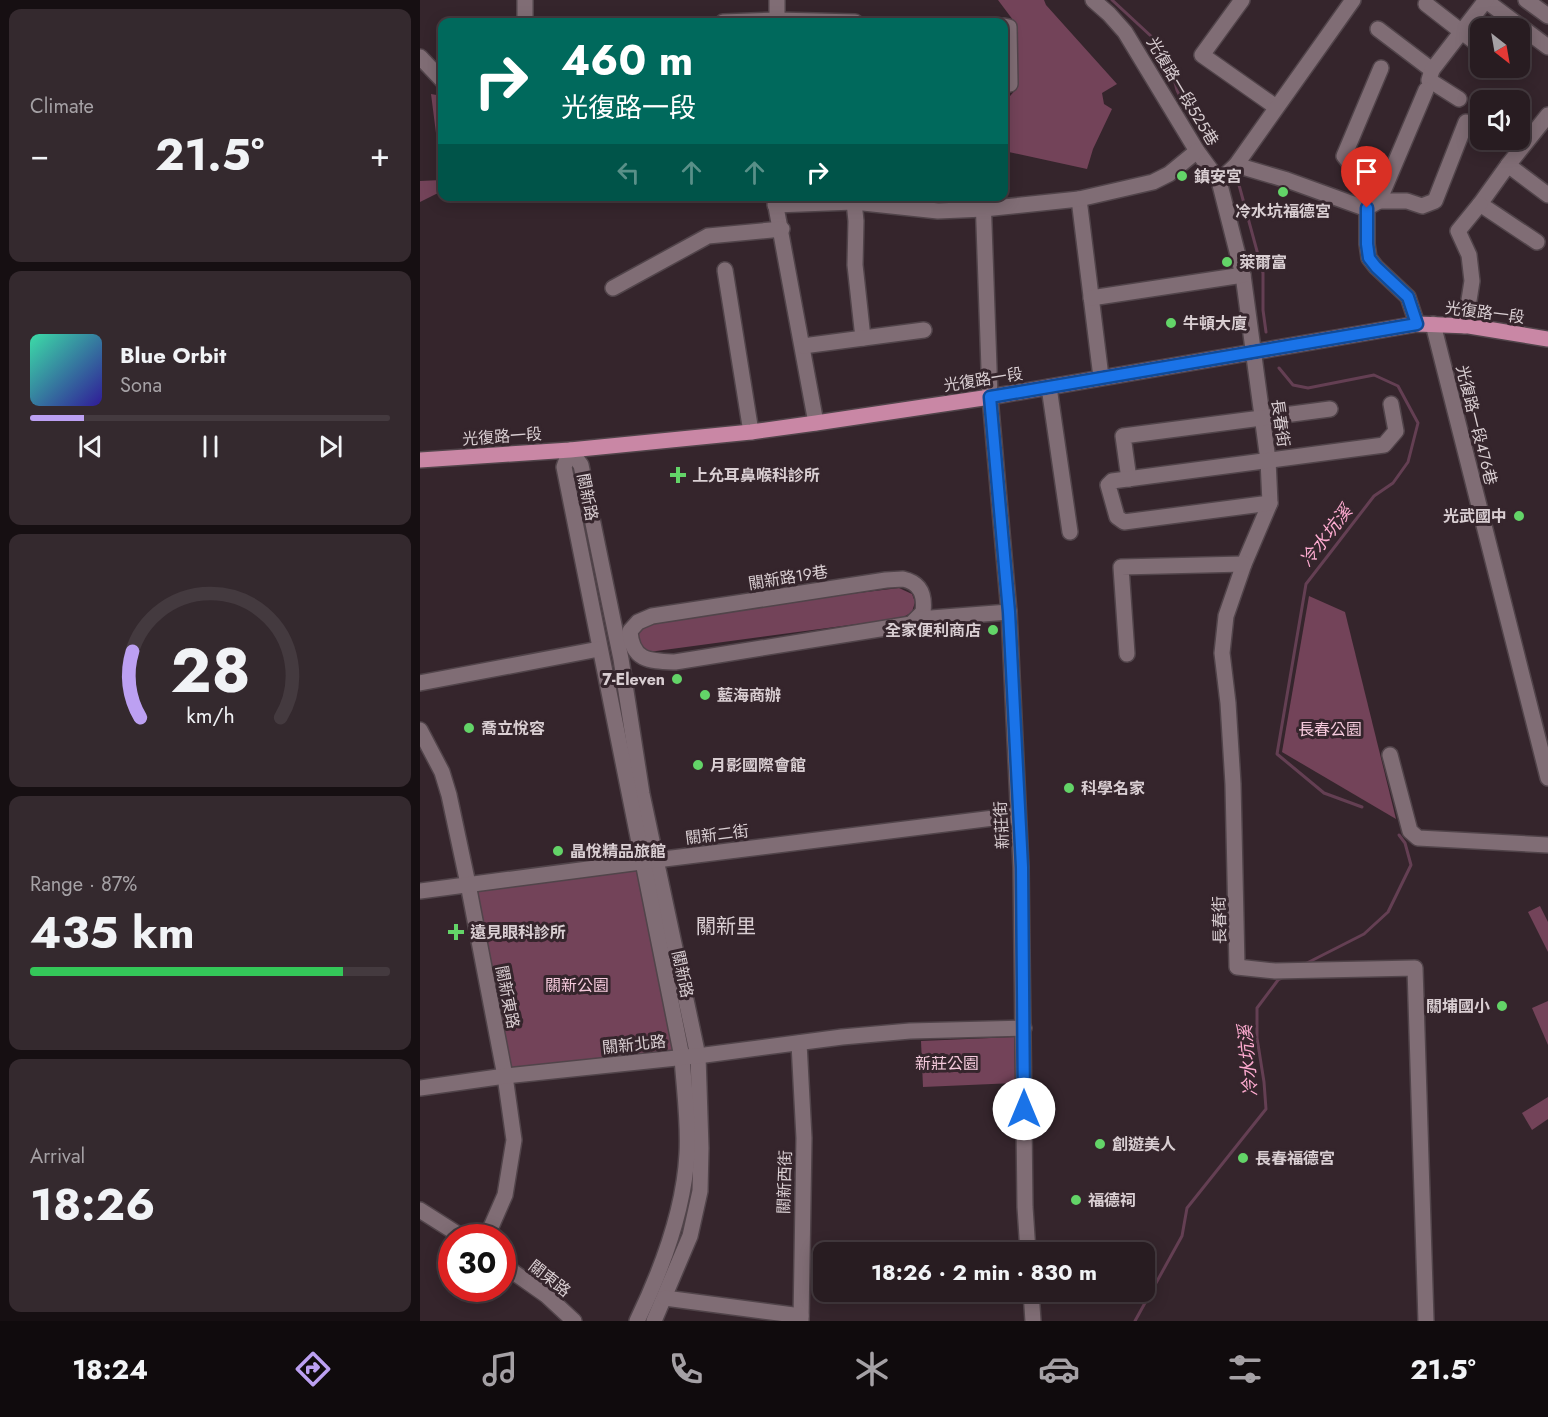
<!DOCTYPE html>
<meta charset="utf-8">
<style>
body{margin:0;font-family:Jost,"Noto Sans TC",sans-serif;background:#34292e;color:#f1f3f6;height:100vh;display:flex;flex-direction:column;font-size:22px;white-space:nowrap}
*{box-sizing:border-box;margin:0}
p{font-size:20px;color:#a5a1a5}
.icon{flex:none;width:33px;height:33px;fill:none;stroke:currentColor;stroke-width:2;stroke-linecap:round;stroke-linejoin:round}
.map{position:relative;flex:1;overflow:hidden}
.drawer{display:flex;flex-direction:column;gap:9px;padding:9px;background:#160f12;width:420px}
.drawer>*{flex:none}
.guide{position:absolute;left:18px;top:18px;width:570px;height:183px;border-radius:12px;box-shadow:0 3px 15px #0003,0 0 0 2px #443a3f;background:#00695c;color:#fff;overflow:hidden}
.needle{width:39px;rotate:149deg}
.controls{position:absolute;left:1050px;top:18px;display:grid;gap:12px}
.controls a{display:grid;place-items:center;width:60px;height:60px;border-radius:12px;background:#281c21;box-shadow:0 3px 15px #0003,0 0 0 2px #443a3f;font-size:30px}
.speed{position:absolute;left:18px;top:1224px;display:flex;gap:12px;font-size:30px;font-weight:700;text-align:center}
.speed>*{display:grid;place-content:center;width:78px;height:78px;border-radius:50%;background:#281c21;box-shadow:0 3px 15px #0003,0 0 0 2px #443a3f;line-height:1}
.speed .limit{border:9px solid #d22;background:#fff;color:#111}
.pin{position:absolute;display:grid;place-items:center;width:51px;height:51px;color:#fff;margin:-62px -26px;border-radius:50% 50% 50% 0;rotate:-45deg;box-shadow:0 0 6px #0007}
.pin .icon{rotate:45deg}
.me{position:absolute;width:66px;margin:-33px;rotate:0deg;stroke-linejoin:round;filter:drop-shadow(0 0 4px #0008)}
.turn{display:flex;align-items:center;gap:21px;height:126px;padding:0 24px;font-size:27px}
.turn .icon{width:78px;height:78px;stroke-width:2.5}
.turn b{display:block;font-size:42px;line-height:51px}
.lanes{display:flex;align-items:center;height:57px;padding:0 24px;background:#0003;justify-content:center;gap:30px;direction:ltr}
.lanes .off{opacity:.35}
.big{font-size:45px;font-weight:700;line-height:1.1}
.drawer .tile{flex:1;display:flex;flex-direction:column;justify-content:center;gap:9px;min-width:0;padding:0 21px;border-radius:12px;background:#34292e}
.drawer .dial{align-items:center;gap:0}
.dial svg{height:156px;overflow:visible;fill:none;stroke:#443a3f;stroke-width:7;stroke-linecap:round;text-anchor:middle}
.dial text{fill:#f1f3f6;stroke:none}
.song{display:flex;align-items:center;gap:18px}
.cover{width:72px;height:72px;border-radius:9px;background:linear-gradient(135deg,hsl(160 70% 55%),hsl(250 70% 35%))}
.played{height:6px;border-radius:3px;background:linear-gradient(90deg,#bca0f2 15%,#443a3f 15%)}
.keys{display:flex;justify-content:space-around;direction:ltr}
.heat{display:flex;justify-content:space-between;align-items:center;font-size:33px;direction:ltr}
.charge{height:9px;border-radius:4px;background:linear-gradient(90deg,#34c759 87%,#443a3f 0)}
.trip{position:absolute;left:393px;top:1242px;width:342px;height:60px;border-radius:12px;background:#281c21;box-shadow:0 3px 15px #0003,0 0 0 2px #443a3f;font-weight:700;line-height:60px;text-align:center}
.tabs{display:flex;height:96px;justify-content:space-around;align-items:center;background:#100b0d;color:#a5a1a5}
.tabs .icon{width:42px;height:42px}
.tabs .current{color:#bca0f2}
.tabs b{font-size:27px;color:#f1f3f6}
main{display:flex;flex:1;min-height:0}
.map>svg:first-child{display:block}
.green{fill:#734359}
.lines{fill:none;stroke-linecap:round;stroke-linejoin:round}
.stream{stroke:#643f53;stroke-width:3}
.minor-casing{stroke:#51444a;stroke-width:18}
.major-casing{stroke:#51444a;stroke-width:18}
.minor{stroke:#806d75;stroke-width:15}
.major{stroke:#c987a5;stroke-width:15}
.route-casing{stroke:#114b97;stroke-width:15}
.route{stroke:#1a73e8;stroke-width:10}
.poi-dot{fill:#63d468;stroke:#35252c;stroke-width:2}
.labels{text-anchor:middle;stroke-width:6;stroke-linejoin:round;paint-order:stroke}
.street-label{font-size:16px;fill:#d9ced2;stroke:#35252c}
.poi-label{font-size:16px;font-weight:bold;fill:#d9ced2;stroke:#35252c;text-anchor:start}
.park-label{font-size:16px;fill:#f5cadc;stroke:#35252c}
.water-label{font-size:18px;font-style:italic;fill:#feabd0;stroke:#35252c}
.quarter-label{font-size:20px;fill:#d9ced2;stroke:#35252c}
</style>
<main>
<section class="drawer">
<div class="tile"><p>Climate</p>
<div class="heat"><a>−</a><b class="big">21.5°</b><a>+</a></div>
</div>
<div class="tile">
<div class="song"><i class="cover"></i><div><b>Blue Orbit</b><p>Sona</p></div></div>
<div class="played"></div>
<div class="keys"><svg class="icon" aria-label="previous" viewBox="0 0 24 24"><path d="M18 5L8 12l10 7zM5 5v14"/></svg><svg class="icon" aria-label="pause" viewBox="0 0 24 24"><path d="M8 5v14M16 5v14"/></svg><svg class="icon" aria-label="next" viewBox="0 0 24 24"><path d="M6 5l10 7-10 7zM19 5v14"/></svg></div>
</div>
<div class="tile dial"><svg viewBox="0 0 100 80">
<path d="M14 69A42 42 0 1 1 86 69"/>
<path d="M14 69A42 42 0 0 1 10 35" stroke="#bca0f2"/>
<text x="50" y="56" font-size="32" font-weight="700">28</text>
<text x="50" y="72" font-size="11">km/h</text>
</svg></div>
<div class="tile"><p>Range · 87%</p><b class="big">435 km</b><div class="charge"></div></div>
<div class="tile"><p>Arrival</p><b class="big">18:26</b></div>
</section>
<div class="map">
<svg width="1128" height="1321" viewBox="0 0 1128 1321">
<rect width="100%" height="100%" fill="#35252c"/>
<g class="green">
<polygon points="578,0 624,0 626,5 697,84 682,93 684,104 692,109 673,149 667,169 584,151 584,103 597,88 596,24"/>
<polygon points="11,94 22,96 22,191 0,202 0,181 22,180"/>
<polygon points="479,588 492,594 495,602 492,612 482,618 229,652 220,650 214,624 224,619"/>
<polygon points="889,596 925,612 976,819 862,752"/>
<polygon points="218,869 258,1054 91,1082 56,891"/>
<polygon points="1120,906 1128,922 1128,952 1108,912"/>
<polygon points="1128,1001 1128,1045 1112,1008"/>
<polygon points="594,1037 595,1083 503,1087 501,1041"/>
<polygon points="1128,1097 1128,1119 1112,1130 1102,1113"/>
</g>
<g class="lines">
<g class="stream">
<polyline points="692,0 732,37 750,64 757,90 764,105 783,132"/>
<polyline points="811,174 819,185 843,273 843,310 846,332"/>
<polyline points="859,368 873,385 888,388 954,375 978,386 998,423 988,462 973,483 954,496 886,584 857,754 904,793 942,807"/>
<polyline points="885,964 944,934 968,912 991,865 985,843 979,835"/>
<polyline points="715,1321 762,1236 767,1208 846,1109 844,1082 837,1038 837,1008 858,980 864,977"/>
</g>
<g class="minor-casing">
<g id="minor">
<polyline points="105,0 105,22"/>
<polyline points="673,0 689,14 705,32 777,151 799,181 823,275 848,460 850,503 824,564 806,616 802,653 808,703 813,784 817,967 855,971 995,968 1006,1321"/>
<polyline points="822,0 782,55 856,107"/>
<polyline points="1065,0 1128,47"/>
<polyline points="1106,0 1128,16"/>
<polyline points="1006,4 1060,46"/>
<polyline points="303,22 357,20 435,22"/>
<polyline points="357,22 357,0"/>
<polyline points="584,26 589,27 590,84 584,84"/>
<polyline points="958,29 1012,70"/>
<polyline points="0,57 22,80"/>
<polyline points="961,68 924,156 959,201 987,201 1002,206 1015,201 1046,122"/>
<polyline points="1039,99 1009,80 1012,70 1066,0"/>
<polyline points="816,165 867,180 947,209"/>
<polyline points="1088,165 1128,115"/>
<polyline points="799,181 816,165 933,0"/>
<polyline points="354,196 396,423"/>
<polyline points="563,196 570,397 589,612 601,867 605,1207 608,1252"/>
<polyline points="659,199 681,377"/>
<polyline points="434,202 436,221 435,265 443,338"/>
<polyline points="355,205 434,202 518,211 564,209 659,199 733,182 749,174 777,151"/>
<polyline points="952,205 959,201 1006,90"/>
<polyline points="947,209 947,244 949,258 956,267 988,297 997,324"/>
<polyline points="1117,242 1060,204 1088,165 1128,195"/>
<polyline points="305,270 331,432"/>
<polyline points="193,288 288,236 362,229"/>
<polyline points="671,298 823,275"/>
<polyline points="1013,324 1128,778"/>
<polyline points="1045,326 1052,281 1049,255 1038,231 1060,204"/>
<polyline points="383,346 504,330"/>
<polyline points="629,387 650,532"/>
<polyline points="150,450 161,465 201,659 222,794 278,1056 281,1148 280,1191 270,1236 234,1321"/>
<path d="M150 450 144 467 262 1057C264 1089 269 1122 267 1154 264 1211 242 1269 217 1321"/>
<polyline points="709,479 703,436 910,409"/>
<polyline points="850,503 704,522 697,517 688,485 692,481 964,445 976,431 971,404"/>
<path d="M483 579C501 583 505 595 503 612L491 624 255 662C229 661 212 661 210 631L218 622 232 616 466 580Z"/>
<polyline points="498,619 589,612"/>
<polyline points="707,654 701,567 824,564"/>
<polyline points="0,683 179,649"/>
<polyline points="0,730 22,772 29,795 48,884 85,1076 94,1140 85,1195 71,1227 64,1238"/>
<polyline points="970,755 990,831 998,838 1128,845"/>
<polyline points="0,891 236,860 598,815"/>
<polyline points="379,1043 384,1138 381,1321"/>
<polyline points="0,1088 85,1076 285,1055 422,1037 490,1031 604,1028"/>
<polyline points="0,1210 44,1238"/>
<polyline points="82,1264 126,1295 154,1321"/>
<polyline points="611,1292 613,1321"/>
<polyline points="245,1298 381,1316"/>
</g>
</g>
<g class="major-casing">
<polyline id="major" points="0,460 150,450 331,432 396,423 570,397 997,324 1049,326 1128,339"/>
</g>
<use href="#minor" class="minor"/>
<use href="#major" class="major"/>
</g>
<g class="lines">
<g class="route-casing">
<polyline id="route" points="604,1109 602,867 589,612 570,397 997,324 988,297 956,267 949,258 947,244 947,208"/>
</g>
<use href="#route" class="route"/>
</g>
<g class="poi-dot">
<circle cx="762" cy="176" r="6"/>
<circle cx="863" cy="192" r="6"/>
<circle cx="807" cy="262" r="6"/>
<circle cx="751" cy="323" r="6"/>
<path d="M255 466h6v6h6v6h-6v6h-6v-6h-6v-6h6z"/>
<circle cx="1099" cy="516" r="6"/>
<circle cx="573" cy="630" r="6"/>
<circle cx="257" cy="679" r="6"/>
<circle cx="285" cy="695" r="6"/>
<circle cx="49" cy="728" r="6"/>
<circle cx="278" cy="765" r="6"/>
<circle cx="649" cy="788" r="6"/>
<circle cx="138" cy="851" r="6"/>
<path d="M33 923h6v6h6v6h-6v6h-6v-6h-6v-6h6z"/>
<circle cx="1082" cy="1006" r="6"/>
<circle cx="680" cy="1144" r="6"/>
<circle cx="823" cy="1158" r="6"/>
<circle cx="656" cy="1200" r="6"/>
</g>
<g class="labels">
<g class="street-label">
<text transform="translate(763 91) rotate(59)" y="6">光復路一段525巷</text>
<text transform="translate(1065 312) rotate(7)" y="6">光復路一段</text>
<text transform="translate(563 379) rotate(-9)" y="6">光復路一段</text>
<text transform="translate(861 423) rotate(82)" y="6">長春街</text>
<text transform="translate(1057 425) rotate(76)" y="6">光復路一段476巷</text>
<text transform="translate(82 436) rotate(-4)" y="6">光復路一段</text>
<text transform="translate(168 497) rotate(79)" y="6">關新路</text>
<text transform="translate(368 577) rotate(-9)" y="6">關新路19巷</text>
<text transform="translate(581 825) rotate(-93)" y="6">新莊街</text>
<text transform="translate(297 834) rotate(-7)" y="6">關新二街</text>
<text transform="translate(799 920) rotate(-91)" y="6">長春街</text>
<text transform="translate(263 974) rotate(78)" y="6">關新路</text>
<text transform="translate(88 997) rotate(79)" y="6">關新東路</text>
<text transform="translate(214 1044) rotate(-6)" y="6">關新北路</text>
<text transform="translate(364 1182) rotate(-88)" y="6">關新西街</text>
<text transform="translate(130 1278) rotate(38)" y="6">關東路</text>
</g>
<g class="poi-label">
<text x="774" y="182">鎮安宮</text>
<text x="863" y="217" text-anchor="middle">冷水坑福德宮</text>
<text x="819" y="268">萊爾富</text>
<text x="763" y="329">牛頓大廈</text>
<text x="272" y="481">上允耳鼻喉科診所</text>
<text x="1087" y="522" text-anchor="end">光武國中</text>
<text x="561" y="636" text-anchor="end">全家便利商店</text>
<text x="245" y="685" text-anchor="end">7-Eleven</text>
<text x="297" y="701">藍海商辦</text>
<text x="61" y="734">喬立悅容</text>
<text x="290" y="771">月影國際會館</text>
<text x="661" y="794">科學名家</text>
<text x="150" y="857">晶悅精品旅館</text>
<text x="50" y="938">遠見眼科診所</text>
<text x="1070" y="1012" text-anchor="end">關埔國小</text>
<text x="692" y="1150">創遊美人</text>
<text x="835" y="1164">長春福德宮</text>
<text x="668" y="1206">福德祠</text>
</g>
<g class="park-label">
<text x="910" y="735">長春公園</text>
<text x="157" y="991">關新公園</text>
<text x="527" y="1069">新莊公園</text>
</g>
<g class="water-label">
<text transform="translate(906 536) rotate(-52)" y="6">冷水坑溪</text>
<text transform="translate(828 1061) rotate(-95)" y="6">冷水坑溪</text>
</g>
<g class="quarter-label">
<text x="306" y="933">關新里</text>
</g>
</g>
</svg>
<div class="controls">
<a><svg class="needle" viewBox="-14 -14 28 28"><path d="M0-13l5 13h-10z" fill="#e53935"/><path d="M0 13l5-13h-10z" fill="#a5a1a5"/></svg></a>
<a><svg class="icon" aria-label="sound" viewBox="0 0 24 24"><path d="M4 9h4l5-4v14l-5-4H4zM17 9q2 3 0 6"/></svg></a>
</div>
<div class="speed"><div class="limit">30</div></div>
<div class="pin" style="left:947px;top:208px;background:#d93025"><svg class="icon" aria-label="arrive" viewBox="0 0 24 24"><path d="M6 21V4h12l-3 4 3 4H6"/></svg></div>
<svg class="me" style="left:604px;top:1109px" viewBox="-20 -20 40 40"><circle r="19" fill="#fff"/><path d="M0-13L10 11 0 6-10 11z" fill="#1a73e8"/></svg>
<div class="trip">18:26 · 2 min · 830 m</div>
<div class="guide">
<div class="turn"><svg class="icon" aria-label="right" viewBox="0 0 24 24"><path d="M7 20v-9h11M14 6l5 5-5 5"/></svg><div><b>460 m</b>光復路一段</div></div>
<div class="lanes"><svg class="icon off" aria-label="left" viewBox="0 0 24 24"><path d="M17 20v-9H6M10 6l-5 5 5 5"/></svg><svg class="icon off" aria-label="ahead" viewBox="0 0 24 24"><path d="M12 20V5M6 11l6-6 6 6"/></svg><svg class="icon off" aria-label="ahead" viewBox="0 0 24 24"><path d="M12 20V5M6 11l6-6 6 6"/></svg><svg class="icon" aria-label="right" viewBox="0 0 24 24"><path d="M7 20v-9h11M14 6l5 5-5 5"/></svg></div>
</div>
</div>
</main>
<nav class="tabs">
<b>18:24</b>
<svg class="icon current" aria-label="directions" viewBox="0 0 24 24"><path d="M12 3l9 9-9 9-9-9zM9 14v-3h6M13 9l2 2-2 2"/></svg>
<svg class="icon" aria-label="music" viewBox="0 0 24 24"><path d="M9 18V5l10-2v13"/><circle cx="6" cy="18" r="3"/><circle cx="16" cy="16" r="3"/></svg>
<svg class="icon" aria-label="phone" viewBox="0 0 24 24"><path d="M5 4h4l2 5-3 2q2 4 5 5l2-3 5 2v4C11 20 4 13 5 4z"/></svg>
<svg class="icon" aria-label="climate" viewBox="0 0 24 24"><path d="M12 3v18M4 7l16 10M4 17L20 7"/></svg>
<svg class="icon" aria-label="car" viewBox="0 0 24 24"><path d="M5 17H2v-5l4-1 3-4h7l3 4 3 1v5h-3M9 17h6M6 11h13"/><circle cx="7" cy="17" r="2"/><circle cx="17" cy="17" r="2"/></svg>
<svg class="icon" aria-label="filters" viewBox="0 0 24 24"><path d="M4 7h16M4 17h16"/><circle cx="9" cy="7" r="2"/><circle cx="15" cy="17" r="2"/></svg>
<b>21.5°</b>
</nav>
